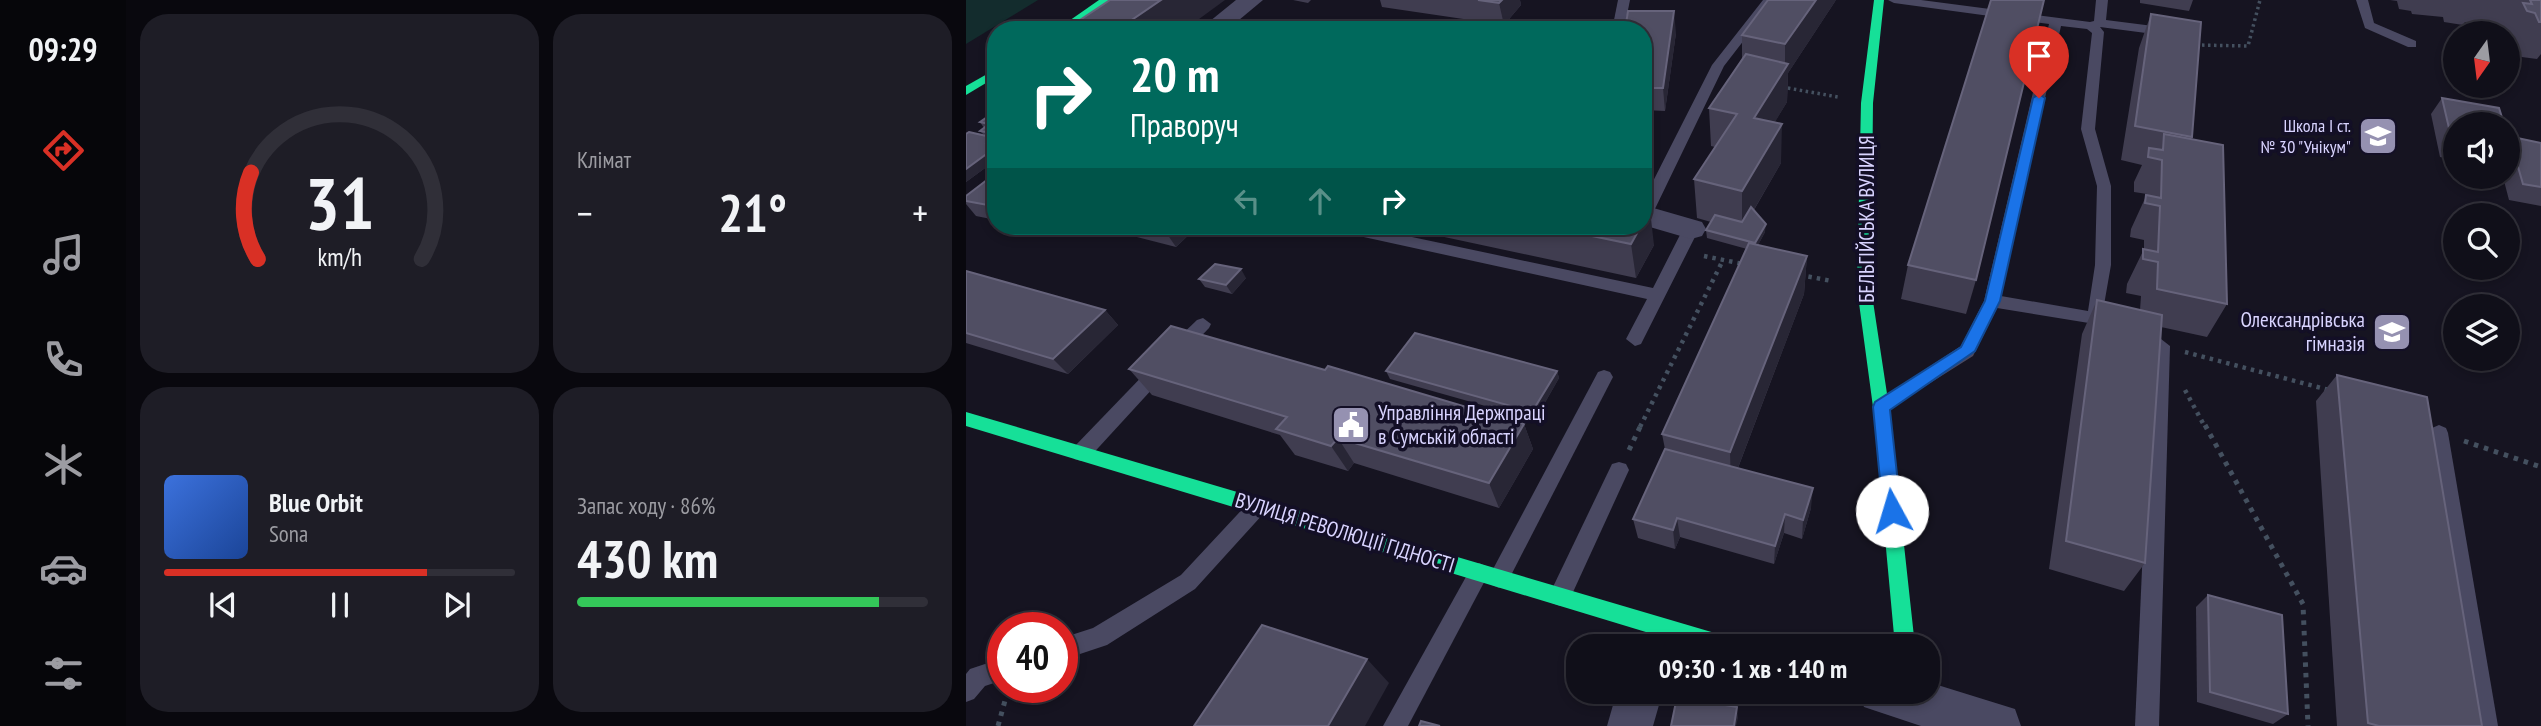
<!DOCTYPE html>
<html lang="uk">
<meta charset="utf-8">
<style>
body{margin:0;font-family:"PT Sans Narrow",sans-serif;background:#1e1d26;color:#f1f3f6;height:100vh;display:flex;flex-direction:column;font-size:26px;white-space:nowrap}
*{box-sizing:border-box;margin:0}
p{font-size:23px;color:#9c9ca2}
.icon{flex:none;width:38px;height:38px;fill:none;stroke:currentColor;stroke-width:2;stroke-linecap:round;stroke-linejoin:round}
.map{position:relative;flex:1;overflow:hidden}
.drawer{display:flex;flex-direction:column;gap:14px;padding:14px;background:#09080e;width:840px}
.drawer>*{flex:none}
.hud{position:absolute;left:21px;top:21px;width:665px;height:214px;border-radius:28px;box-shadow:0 4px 10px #0003,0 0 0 2px #302f38;background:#00695c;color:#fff;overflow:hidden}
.needle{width:46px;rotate:194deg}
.controls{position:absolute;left:1477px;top:21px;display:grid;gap:14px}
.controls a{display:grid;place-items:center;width:77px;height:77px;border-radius:50%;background:#100f19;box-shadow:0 4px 10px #0003,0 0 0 2px #302f38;font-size:35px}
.speed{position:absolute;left:21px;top:612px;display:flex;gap:14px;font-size:35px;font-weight:700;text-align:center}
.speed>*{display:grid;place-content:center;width:91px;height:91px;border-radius:50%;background:#100f19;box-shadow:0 4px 10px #0003,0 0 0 2px #302f38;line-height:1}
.speed .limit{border:10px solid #d22;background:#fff;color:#111}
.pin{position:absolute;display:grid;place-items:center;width:60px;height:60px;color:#fff;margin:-72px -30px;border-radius:50% 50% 50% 0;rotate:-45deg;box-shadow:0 0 7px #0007}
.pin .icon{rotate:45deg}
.me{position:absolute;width:77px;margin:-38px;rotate:354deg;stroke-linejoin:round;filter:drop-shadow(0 0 5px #0008)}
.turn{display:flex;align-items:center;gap:24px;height:147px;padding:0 28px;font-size:32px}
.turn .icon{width:91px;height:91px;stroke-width:2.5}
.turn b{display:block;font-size:49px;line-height:60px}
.lanes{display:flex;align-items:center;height:66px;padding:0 28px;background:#0003;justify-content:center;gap:35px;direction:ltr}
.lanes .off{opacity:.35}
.big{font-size:52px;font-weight:600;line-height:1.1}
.drawer .widget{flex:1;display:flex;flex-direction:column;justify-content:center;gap:10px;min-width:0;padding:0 24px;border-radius:28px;background:#1e1d26}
.drawer .dial{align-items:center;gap:0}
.dial svg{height:182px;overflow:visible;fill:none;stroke:#302f38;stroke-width:7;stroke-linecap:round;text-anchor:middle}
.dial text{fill:#f1f3f6;stroke:none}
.song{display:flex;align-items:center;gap:21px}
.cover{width:84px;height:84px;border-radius:10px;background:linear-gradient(135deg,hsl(220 70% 55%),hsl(220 70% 35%))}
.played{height:7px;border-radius:4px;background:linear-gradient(90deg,#d93025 75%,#302f38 75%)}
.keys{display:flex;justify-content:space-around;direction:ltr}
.heat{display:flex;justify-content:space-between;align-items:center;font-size:38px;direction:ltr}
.charge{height:10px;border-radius:5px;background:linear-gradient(90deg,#34c759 86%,#302f38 0)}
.drawer .tiles{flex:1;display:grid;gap:14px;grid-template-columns:repeat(2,1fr)}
.trip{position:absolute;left:600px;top:634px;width:374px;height:70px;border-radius:28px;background:#100f19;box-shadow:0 4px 10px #0003,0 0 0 2px #302f38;font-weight:600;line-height:70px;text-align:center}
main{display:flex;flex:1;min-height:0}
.dock{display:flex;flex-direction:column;width:126px;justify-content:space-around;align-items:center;background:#06060a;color:#9c9ca2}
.dock .icon{width:49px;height:49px}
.dock .current{color:#d93025}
.dock b{font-size:32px;color:#f1f3f6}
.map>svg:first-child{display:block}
.green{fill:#132c2d}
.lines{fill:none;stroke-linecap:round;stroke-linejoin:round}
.path-far2{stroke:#44505f;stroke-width:3.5;stroke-dasharray:2.5 3.5;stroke-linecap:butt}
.path-far1{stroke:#44505f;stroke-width:4.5;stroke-dasharray:3.5 5;stroke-linecap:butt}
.path{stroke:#44505f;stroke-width:5;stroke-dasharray:4.5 6;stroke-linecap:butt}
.lane{fill:#4a4962;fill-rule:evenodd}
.street{fill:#4a4962;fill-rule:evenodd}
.fast{fill:#16e098;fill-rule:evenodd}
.wall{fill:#403d50}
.shaded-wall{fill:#282635}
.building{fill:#504e63;stroke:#66637b;stroke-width:2}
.route{fill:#1a73e8;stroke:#114b97;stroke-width:2}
.labels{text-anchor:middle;stroke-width:7;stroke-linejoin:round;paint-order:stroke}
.far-poi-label{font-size:18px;fill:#d9d4ff;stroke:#130f26;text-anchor:end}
.street-label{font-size:21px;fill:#d9d4ff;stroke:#130f26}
.poi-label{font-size:21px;fill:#d9d4ff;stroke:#130f26;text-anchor:end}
</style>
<main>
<nav class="dock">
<b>09:29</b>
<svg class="icon current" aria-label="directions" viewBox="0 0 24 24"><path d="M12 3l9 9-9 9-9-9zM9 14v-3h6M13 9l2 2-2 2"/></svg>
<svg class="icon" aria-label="music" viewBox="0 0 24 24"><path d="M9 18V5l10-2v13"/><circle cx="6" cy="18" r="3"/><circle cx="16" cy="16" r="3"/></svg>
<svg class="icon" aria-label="phone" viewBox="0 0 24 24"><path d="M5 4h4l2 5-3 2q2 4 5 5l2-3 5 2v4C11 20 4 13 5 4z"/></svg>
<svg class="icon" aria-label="climate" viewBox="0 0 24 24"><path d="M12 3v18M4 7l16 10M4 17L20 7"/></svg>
<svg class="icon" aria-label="car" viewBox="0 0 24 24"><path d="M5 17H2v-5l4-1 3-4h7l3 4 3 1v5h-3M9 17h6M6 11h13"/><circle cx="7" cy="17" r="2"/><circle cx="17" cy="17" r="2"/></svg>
<svg class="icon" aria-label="filters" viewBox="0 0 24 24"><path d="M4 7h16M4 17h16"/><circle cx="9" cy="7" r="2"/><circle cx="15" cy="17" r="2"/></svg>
</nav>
<section class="drawer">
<div class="tiles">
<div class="widget dial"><svg viewBox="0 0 100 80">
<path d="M14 69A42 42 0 1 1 86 69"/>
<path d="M14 69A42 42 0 0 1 11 31" stroke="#d93025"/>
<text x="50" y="56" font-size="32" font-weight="700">31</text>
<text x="50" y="72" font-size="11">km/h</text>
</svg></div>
<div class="widget"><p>Клімат</p>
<div class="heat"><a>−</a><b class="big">21°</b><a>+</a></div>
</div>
<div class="widget">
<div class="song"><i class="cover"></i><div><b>Blue Orbit</b><p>Sona</p></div></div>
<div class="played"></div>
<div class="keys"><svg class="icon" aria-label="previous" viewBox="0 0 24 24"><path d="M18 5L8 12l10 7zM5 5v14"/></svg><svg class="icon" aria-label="pause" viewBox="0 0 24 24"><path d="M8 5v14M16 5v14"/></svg><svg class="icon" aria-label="next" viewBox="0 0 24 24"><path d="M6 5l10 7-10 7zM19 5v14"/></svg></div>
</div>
<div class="widget"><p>Запас ходу · 86%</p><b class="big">430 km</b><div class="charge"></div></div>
</div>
</section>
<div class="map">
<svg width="1575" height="726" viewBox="0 0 1575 726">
<rect width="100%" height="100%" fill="#161421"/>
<polygon class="green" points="0,0 72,0 0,44"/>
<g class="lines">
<g class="path-far2">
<polyline points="1230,45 1282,46 1294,0"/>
<polyline points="816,87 872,97"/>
</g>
<g class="path-far1">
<polyline points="738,256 777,264"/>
<polyline points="834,275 866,281"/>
<polyline points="1219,352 1363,390"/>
<polyline points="1219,390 1239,427"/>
<polyline points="674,427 757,260"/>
</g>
<g class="path">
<polyline points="1239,425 1337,604 1342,726"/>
<polyline points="1498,441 1575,467"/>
<polyline points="663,450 675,425"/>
<polyline points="32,726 40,697"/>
</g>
<g class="lane">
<polygon points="652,0 664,0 658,30 646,30"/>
<polygon points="797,0 809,0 758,66 686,215 677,220 677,201 746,65"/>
<path d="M922 0H955L1124 22 1128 21 1130 0H1142L1140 20 1203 28 1209 32 1203 36 1134 27 1138 32 1129 129 1145 186V265L1135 322 1129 324 1031 308 1007 356 915 414 909 412 906 407 909 402 995 346 1018 301 1083 24 928 3ZM1095 26 1121 29 1126 33 1115 129 1131 186 1129 265 1122 311 1035 296Z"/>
<polygon points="1390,0 1402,0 1408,23 1450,41 1450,47 1442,47 1399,28"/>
<polygon points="725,224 733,229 675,344 669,346 660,339 681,299 384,234 376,229 378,226 394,226 687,288 717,229"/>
<polygon points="237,318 245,324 243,328 219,353 207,353 204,348 207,343 231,320"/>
<polygon points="1195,339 1204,346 1193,726 1169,726 1186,346"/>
<polygon points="194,362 200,364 203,369 200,374 122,459 115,461 108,459 106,453 108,447 188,364"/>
<polygon points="638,370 644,372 647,377 540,585 533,588 526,585 523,578 526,571 632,372"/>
<polygon points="1473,425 1480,428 1482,433 1532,726 1508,726 1464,433 1466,428"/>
<polygon points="653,462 660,464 663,470 602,603 594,606 586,603 583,596 586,589 646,464"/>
<polygon points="291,498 298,501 301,507 298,513 229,589 141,645 96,660 96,638 127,628 215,575 284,501"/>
<polygon points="513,563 520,566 523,573 442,726 417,726 506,566"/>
<polygon points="37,658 37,680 19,686 8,699 0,702 0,674 4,669"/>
</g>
<g class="street">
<polygon points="270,0 297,0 261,30 233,30"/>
<polygon points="677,205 736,222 740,229 736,236 725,239 677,225"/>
<polygon points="962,682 1049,709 1055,726 955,726 898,707 891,691 962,691"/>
<polygon points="651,691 697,691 687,726 641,726"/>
</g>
<g class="fast">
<polygon points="133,0 145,0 103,30 90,30"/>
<polygon points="908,0 918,0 907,103 905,288 923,407 949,646 929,646 907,407 891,288 895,103"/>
<polygon points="30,69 30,77 0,95 0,86"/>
<polygon points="0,412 759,636 766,639 769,646 726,646 0,426"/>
</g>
</g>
<g class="wall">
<polygon points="327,0 345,0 342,3"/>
<polygon points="414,0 554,0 555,5 538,25 416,7"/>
<polygon points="870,0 822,73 821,102 808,123 815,163 788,210 799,232 792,245 841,256 838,294 772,468 845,508 836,539 818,533 808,564 714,537 709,549 672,538 667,519 699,449 696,434 781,249 741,238 740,230 745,222 731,218 728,179 749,147 745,146 743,108 776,59 776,35"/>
<polygon points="1174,0 1227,0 1223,11 1174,3"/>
<polygon points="1424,0 1575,0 1575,54 1571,59 1548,56 1544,46 1542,46 1542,33 1535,33 1538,29 1537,27 1499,22 1497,25 1478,22 1477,17 1446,14 1445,11 1433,9 1431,1"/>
<polygon points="1185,14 1226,137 1225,139 1261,304 1241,337 1195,327 1179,563 1158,591 1083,569 1116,334 1131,300 1174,310 1175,296 1160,293 1161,284 1178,249 1178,240 1164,237 1165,229 1181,194 1168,192 1168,182 1176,165 1155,160 1173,48"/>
<polygon points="677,30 710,33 699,111 677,110"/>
<polygon points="1476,98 1489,124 1489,160 1474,157 1465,114"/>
<polygon points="30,111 30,160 0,182 0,134 18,135 14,131 18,128 14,122"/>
<polygon points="1542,136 1575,143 1575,206 1543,200 1537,177 1542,177"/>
<polygon points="30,173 30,220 10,216 0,204 0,196"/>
<polygon points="1489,213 1489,236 1487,236 1482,221"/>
<polygon points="156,226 226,226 228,230 210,247 163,235"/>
<polygon points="427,226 677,226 688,245 670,278"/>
<polygon points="942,265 1010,280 1000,314 935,299"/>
<polygon points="0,271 139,310 152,325 102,374 0,343"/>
<polygon points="280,278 266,294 239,287 233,279"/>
<polygon points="163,369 359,370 558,424 567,449 533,508 388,463 382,471 329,455 314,435 186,395"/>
<polygon points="420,371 591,371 593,378 569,420 424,379"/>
<polygon points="1371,375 1516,726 1371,726 1350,401"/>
<polygon points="1242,595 1322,714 1307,724 1231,702 1230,607"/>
</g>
<g class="shaded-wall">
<polygon points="195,0 259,0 218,30 151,30"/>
<polygon points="536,0 554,0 555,5 538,25 533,3"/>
<polygon points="850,0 870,0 822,73 821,102 788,157 788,118 819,69 819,44"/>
<polygon points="708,11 710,33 699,111 697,88"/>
<polygon points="816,124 815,163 776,230 776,191"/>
<polygon points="29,138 30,139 30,160 0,182 0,169 21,143"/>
<polygon points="684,210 688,245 670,278 665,244 675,226 677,226 677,222"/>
<polygon points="800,224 799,232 789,251 789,243"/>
<polygon points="205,226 226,226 228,230 210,247 199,231"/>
<polygon points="841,256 838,294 765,486 764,452"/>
<polygon points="275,269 280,278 266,294 260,285"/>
<polygon points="139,310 152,325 102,374 87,359"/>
<polygon points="591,371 593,378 569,420 566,412"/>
<polygon points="558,424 567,449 533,508 523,483"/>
<polygon points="372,438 388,463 382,471 365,446"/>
<polygon points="847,488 845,508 836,539 837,520"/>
<polygon points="819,514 818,533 808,564 809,546"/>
<polygon points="711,518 714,537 709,549 707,530"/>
<polygon points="401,659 423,683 399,726 362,726"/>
<polygon points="771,707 772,718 770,726 768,726"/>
</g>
<g class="building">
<polygon points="144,0 195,0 151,30 99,30"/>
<polygon points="512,0 536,0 533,3"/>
<polygon points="802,0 850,0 819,44 776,35"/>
<polygon points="1025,0 1078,0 1010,280 942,265"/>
<polygon points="1564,0 1575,0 1575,22 1573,22 1569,13 1561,11 1557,3 1566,4"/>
<polygon points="662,11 708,11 697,88 677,88 677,30 659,30"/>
<polygon points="1185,14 1235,22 1226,137 1169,126"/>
<polygon points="780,54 822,64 788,118 816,124 776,191 728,179 771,114 743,108"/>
<polygon points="1476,98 1533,108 1538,124 1489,124 1489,142 1486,141"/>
<polygon points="30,111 30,134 14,131 23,124 14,122"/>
<polygon points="3,132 29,138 21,143 30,145 30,147 0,169 0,134"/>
<polygon points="1198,134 1257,145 1261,304 1191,289 1192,262 1177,259 1177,249 1192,252 1194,206 1179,203 1180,195 1195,198 1196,160 1182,157 1183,148 1197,150"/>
<polygon points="1542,136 1575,143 1575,187 1557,184 1548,153 1542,152"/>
<polygon points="30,173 30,204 27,206 0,201 0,196"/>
<polygon points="785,207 800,224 789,243 740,230 749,215 776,222"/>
<polygon points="677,209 684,210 677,222"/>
<polygon points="177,226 205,226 199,231"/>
<polygon points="578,226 675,226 665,244"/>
<polygon points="783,243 841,256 764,452 696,434"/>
<polygon points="249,264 275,269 260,285 233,279"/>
<polygon points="0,271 139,310 87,359 0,333"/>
<polygon points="1131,300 1196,315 1179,563 1100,541"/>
<polygon points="205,326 359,370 362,366 558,424 523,483 372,438 365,446 310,429 321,417 163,369"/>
<polygon points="449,333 591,371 566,412 420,371"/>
<polygon points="1371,375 1461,397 1516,726 1413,726 1402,723"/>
<polygon points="699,449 847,488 837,520 819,514 809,546 711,518 707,530 667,519"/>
<polygon points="1242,595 1316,615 1322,714 1244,692"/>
<polygon points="296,625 401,659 362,726 228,726"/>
<polygon points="711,697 771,707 768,726 705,726"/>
<polygon points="455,721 474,726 453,726"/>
</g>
<polygon class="route" points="1073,94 1079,98 1034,301 1009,351 924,410 935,511 932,516 926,519 920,516 917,511 907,407 909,402 995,347 1019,301 1067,98"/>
<defs>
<g id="school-square" transform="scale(2.0125)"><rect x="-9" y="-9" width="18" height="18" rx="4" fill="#9591b1" stroke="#130f26"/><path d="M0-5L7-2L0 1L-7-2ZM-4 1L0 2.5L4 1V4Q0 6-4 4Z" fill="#fff"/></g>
<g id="civic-square" transform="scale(2.0125)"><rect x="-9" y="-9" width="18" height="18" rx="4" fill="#9591b1" stroke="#130f26"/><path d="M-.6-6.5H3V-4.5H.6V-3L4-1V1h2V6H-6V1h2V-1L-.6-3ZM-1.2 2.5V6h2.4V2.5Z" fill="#fff"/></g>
</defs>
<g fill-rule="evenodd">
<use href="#school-square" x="1412" y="136"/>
<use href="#school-square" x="1426" y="332"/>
<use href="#civic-square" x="385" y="425"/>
</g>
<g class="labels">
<g class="far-poi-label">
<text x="1385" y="132">Школа І ст.<tspan x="1385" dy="21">№ 30 "Унікум"</tspan></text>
</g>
<g class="street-label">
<text transform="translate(901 219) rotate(-90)" y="7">БЕЛЬГІЙСЬКА ВУЛИЦЯ</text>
<text transform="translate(379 533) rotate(17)" y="7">ВУЛИЦЯ РЕВОЛЮЦІЇ ГІДНОСТІ</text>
</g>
<g class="poi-label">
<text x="1399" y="327">Олександрівська<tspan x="1399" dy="24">гімназія</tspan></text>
<text x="412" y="420" text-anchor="start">Управління Держпраці<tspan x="412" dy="24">в Сумській області</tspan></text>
</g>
</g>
</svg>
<div class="controls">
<a><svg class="needle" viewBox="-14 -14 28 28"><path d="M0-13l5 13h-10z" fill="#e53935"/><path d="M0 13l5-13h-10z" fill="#9c9ca2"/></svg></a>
<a><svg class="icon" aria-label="sound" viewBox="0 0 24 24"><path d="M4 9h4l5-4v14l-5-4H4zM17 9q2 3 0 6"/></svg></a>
<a><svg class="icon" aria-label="search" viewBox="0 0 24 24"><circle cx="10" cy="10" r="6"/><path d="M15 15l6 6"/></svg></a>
<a><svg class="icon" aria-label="layers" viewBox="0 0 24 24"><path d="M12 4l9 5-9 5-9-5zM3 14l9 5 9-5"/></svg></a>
</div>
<div class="speed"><div class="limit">40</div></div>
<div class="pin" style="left:1073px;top:98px;background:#d93025"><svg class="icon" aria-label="arrive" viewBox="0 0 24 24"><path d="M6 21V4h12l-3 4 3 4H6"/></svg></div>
<svg class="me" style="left:926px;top:511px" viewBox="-20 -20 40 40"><circle r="19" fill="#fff"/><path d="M0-13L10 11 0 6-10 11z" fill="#1a73e8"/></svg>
<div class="trip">09:30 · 1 хв · 140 m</div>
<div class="hud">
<div class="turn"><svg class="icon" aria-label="right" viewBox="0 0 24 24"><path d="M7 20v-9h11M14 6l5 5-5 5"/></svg><div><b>20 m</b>Праворуч</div></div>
<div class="lanes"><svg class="icon off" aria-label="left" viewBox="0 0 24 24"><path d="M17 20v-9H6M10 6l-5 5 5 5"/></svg><svg class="icon off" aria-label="ahead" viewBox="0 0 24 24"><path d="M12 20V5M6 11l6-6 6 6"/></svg><svg class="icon" aria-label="right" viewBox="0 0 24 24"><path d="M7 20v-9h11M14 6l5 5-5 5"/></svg></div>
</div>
</div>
</main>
